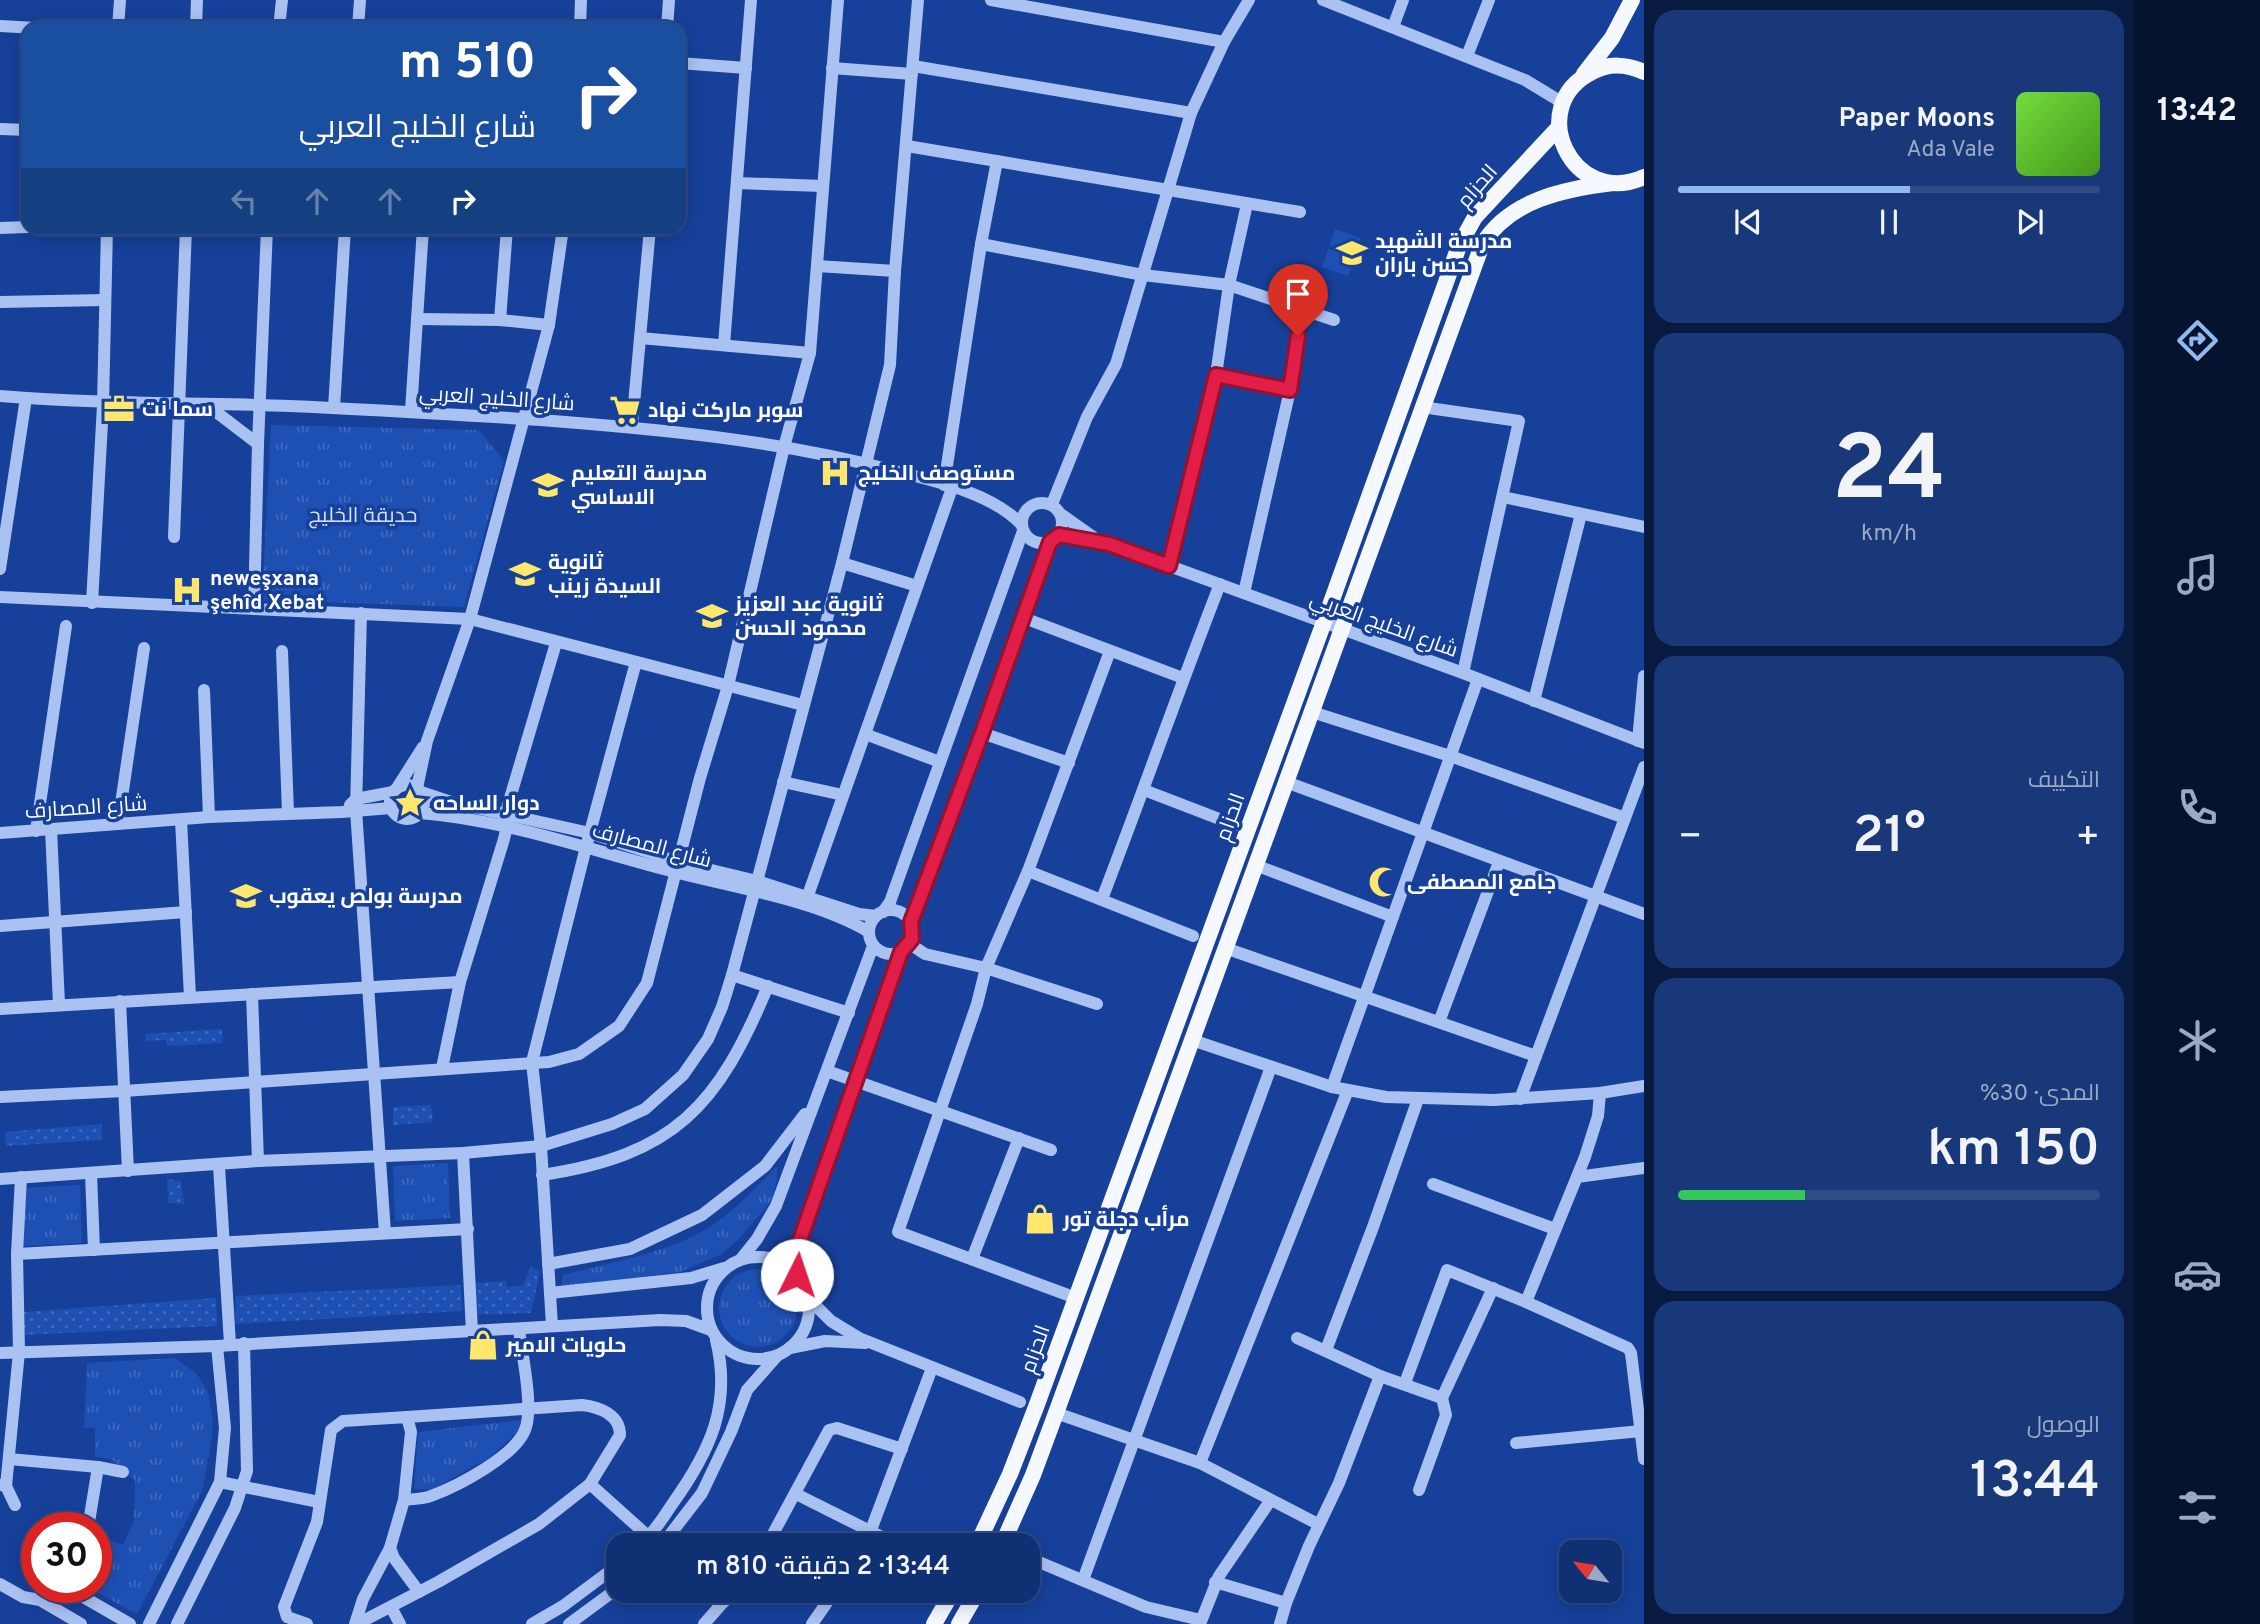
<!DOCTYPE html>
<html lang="ar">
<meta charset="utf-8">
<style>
body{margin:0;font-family:Overpass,Cairo,sans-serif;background:#193879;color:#f1f3f6;direction:rtl;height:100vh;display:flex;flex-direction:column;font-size:26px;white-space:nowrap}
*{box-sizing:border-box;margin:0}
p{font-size:23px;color:#9ca9c5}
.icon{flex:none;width:38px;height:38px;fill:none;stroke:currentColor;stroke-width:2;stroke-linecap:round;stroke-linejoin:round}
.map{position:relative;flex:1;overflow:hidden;direction:ltr}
.side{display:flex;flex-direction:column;gap:10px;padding:10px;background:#091a40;width:490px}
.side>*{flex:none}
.hud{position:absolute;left:21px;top:21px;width:665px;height:214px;border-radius:21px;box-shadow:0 4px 18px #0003,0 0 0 2px #304b86;direction:rtl;background:#1a4fa0;color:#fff;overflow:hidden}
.needle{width:46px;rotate:300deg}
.buttons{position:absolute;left:1559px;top:1540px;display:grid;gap:14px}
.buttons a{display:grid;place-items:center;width:63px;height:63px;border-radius:14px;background:#103074;box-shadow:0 4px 18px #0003,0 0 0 2px #304b86;font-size:35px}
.speed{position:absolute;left:21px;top:1512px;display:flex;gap:14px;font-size:35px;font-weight:700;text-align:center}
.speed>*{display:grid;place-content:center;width:91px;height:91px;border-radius:50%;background:#103074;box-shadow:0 4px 18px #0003,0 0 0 2px #304b86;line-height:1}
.speed .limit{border:10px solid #d22;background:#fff;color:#111}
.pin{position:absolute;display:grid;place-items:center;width:60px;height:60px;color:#fff;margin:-72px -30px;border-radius:50% 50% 50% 0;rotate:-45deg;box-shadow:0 0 7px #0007}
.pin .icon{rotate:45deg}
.me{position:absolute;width:77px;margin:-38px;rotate:4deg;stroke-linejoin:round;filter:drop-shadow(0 0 5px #0008)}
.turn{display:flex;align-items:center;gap:24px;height:147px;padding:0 35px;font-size:32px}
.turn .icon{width:91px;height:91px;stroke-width:2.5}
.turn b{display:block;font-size:49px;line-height:60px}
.lanes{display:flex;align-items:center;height:66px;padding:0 35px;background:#0003;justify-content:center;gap:35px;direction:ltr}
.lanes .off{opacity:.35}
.big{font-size:52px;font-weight:600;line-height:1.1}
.side .card{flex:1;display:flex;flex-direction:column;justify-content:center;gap:10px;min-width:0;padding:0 24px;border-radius:21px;background:#193879}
.side .dial{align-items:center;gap:0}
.dial b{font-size:91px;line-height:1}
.song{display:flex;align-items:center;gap:21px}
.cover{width:84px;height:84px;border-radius:10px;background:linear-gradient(135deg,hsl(100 70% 55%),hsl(100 70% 35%))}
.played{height:7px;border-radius:4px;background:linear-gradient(90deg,#90b9f0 55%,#304b86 55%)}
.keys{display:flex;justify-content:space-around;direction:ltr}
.heat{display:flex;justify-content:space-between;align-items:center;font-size:38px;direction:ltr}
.charge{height:10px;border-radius:5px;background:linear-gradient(90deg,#34c759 30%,#304b86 0)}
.trip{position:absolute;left:606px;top:1533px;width:434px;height:70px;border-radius:21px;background:#103074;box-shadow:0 4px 18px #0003,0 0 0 2px #304b86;font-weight:600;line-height:70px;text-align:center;direction:rtl}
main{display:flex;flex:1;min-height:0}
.tabs{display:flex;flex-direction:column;width:126px;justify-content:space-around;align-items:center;background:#06132e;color:#9ca9c5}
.tabs .icon{width:49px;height:49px}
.tabs .active{color:#90b9f0}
.tabs b{font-size:32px;color:#f1f3f6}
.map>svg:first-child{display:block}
.grass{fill:url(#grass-dots)}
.park{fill:url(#park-tufts)}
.pitch{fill:#1e50b4}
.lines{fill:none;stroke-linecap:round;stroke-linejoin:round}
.minor{stroke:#aac2f2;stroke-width:12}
.major{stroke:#f6f8ff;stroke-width:16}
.route-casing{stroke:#92132f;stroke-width:18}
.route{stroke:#e11d48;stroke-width:12}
.labels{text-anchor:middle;stroke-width:7;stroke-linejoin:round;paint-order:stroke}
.street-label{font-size:21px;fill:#fff;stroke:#16409a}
.poi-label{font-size:21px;font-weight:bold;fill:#fff;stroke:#16409a;text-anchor:start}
.park-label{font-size:21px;fill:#d2e0fc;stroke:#16409a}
</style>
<main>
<nav class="tabs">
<b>13:42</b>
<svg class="icon active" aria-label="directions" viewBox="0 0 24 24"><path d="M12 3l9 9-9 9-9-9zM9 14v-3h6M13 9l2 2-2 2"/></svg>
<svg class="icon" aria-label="music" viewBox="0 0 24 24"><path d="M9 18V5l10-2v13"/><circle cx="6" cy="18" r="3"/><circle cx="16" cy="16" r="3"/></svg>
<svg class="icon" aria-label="phone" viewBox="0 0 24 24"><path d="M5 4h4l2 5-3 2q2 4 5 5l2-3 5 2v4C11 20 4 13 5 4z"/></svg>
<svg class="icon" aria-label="climate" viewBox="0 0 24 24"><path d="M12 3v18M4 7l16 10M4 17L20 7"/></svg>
<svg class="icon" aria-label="car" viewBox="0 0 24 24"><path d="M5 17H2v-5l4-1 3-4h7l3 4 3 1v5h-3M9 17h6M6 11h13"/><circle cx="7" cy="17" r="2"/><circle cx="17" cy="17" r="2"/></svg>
<svg class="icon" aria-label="filters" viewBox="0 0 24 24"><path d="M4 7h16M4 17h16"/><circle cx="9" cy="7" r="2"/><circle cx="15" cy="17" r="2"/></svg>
</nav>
<section class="side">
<div class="card">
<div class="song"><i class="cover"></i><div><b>Paper Moons</b><p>Ada Vale</p></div></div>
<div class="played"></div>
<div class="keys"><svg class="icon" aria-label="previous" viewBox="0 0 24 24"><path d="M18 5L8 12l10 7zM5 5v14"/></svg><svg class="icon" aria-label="pause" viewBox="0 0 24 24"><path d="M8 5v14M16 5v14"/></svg><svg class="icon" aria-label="next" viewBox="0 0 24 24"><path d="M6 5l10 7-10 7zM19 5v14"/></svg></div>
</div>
<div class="card dial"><b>24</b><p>km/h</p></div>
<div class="card"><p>التكييف</p>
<div class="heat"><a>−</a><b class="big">21°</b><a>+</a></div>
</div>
<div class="card"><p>المدى · 30%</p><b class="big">150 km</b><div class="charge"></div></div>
<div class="card"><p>الوصول</p><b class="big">13:44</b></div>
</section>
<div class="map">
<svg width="1644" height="1624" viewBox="0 0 1644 1624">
<defs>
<pattern id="grass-dots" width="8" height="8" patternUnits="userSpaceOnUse" patternTransform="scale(1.75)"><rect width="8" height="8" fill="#1e50b4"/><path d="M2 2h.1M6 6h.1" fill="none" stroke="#406abf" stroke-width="1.8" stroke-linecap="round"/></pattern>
<pattern id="park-tufts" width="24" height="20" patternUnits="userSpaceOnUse" patternTransform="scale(1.75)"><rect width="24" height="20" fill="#1e50b4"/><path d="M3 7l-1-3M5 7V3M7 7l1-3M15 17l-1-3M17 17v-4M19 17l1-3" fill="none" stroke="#406abf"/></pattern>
</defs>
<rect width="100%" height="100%" fill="#16409a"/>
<g class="grass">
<polygon points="222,1029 223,1043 167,1046 166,1040 146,1041 145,1034"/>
<polygon points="431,1105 433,1122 393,1125 393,1107"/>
<polygon points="102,1124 101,1140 6,1146 5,1132"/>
<polygon points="167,1179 181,1181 184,1204 168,1203"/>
<polygon points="531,1266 540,1272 531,1313 475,1315 474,1283 506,1281 507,1287 523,1285"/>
<polygon points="461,1285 462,1311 235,1324 236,1296"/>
<polygon points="216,1298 217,1326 22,1335 24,1312"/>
</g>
<g class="park">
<polygon points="271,425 479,430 504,461 464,607 262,600"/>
<polygon points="448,1163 450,1218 395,1221 393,1166"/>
<path d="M777 1166V1181L772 1200 739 1239 720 1255 680 1272 562 1288V1275C609 1263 678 1251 717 1222 739 1206 758 1185 777 1166Z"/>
<polygon points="80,1185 82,1243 24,1246 21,1188"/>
<circle cx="758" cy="1308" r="39"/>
<polygon points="175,1358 197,1374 208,1392 213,1422 211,1444 202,1491 137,1614 87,1587 96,1587 96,1535 123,1545 134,1521 135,1480 111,1459 95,1457 95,1428 84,1428 87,1363"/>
<polygon points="521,1420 518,1431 489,1458 431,1490 414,1489 418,1432"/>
</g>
<polygon class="pitch" points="1335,229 1361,238 1348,276 1322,267"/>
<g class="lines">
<g class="minor">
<polyline points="991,0 1224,42"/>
<polyline points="1323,0 1525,80 1563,103"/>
<polyline points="0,26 36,28"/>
<polyline points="1393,27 1403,0"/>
<polyline points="118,28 120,0"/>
<polyline points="196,28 197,0"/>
<polyline points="279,28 282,0"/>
<polyline points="358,28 360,0"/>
<polyline points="580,28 581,0"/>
<polyline points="667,28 669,0"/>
<polyline points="1467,56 1489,0"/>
<polyline points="679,63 746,68"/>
<polyline points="913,66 1191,113"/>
<polyline points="832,68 912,74"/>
<polyline points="0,129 28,130"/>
<polyline points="907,146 1300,212"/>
<polyline points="737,183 823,186"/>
<polyline points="0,228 28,227"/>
<polyline points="600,228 649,230"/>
<polyline points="981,244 1143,275 1229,285 1334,320"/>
<polyline points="817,266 895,271"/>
<polyline points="0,302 105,300"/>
<polyline points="417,319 500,320 549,325"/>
<polyline points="500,320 507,228"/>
<polyline points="640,338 810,353"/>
<polyline points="724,345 751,0"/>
<polyline points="1216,375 1290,390"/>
<path d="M0 396C86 403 173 403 260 405 353 408 447 414 540 420 658 429 776 440 891 470 934 481 990 492 1021 524"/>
<polyline points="207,405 258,444 254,609"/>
<polyline points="1422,407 1519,421 1463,673"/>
<polyline points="334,408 345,228"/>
<polyline points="411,411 423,228"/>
<polyline points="632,426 650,228"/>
<polyline points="258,444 267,228"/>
<polyline points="944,485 981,244 997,161"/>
<polyline points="1503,497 1644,527"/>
<circle cx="1042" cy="523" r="20"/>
<polyline points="1052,504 1087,417 1116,364 1191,113 1224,42 1249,0"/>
<polyline points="1062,515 1093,537"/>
<polyline points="1059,535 1109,544 1463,673 1644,743"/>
<polyline points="174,537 186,228"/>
<polyline points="842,563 917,586"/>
<polyline points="1169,566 1216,375 1229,285 1247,204"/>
<polyline points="0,569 26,398"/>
<polyline points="1244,593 1290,390 1301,309"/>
<polyline points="0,597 470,619 803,705"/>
<polyline points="92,603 103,405 107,228"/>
<polyline points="361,613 356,810 385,1233"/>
<polyline points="1024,618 1183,678"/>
<polyline points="282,651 288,813"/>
<polyline points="204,690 209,817"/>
<polyline points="1534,701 1581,514"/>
<polyline points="1312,712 1450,756 1625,818"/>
<polyline points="982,733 1069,763"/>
<polyline points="865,734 940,762"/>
<polyline points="1638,741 1644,676"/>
<polyline points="783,782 843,795"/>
<polyline points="1286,782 1644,914"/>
<circle cx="407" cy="802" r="17"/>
<polyline points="397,788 423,747"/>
<polyline points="417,788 427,741 470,619 549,325 563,228"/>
<polyline points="1144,790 1235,825"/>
<polyline points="421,792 454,803 590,833 678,862 757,881 859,914 876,916"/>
<polyline points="350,805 356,799 393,792"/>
<path d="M420 813C507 820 590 850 675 872 736 888 815 900 869 932"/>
<polyline points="181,820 190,997"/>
<polyline points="118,824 144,648"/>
<polyline points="51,829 59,1004"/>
<polyline points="36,831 66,626"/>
<polyline points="0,833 209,817 342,812 391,808"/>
<polyline points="1255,865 1393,917"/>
<polyline points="1028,871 1193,936"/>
<polyline points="807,898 952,488"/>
<path d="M1102 899C1142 795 1179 689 1220 584"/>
<circle cx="891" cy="932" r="22"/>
<polyline points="883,912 890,902 1023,531"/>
<polyline points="911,922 982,733 1050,542"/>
<polyline points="0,926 186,912"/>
<polyline points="910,944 925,954 986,968 1097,1004"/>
<polyline points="1225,948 1536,1056"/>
<polyline points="732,975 849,1013"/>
<polyline points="252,994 258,1161"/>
<polyline points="120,1001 128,1171"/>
<polyline points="0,1009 460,982"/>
<polyline points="1439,1022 1499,862"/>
<polyline points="1192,1040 1332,1087 1386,1097 1494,1100 1600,1093 1644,1086"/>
<polyline points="442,1068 460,982 504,839 507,826 505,815 556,643"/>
<polyline points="827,1071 1051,1150"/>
<polyline points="1332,1087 1478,679"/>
<polyline points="0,1097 124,1091 549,1062 579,1054 619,1026 647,983 700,778 728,686 784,447 810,353 838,0"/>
<polyline points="1520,1099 1644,767"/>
<polyline points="463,1153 472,1332"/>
<polyline points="219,1166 230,1344"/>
<polyline points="91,1173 94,1250"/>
<path d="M542 1175C675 1155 718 1106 768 986"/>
<polyline points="1577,1177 1644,1168"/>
<polyline points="0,1179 258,1161 463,1153 541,1146 612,1124 645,1109 683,1075 708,1039 722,1007 732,975 842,563 890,365 895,271 918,0"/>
<polyline points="1433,1184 1555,1229"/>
<polyline points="17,1254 468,1229"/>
<circle cx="758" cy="1308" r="51"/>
<polyline points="741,1259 757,1239 776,1206 873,946"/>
<polyline points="972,1259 1019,1138"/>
<polyline points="548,1264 630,1249 702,1215 765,1166 805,1114"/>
<polyline points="797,1275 798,1250 801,1237 901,952"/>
<polyline points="550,1293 691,1278 724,1268"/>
<polyline points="808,1298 831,1321 859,1338 1020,1402"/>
<polyline points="1076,1298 898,1232 977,1004 986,968 1028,871 1110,651"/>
<polyline points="1526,1302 1585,1157 1598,1116 1600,1093"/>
<polyline points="552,1326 541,1146 532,1062 586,847 636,662"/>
<polyline points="1297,1338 1380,1376 1442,1398 1493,1288"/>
<polyline points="790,1348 825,1341 865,1343"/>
<polyline points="1326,1350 1373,1227 1418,1099"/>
<polyline points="0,1353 217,1346 660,1320 686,1321 711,1330"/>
<polyline points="1405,1383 1447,1270 1526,1302 1628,1348 1631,1353 1644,1459"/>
<polyline points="1056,1413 1200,1463 1318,1524"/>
<polyline points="1516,1443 1641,1431"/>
<polyline points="9,1459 98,1467 123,1472"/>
<polyline points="1200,1463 1348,1090"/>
<polyline points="220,1482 319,1502"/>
<polyline points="590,1484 649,1537"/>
<polyline points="0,1485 6,1486 15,1505"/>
<polyline points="6,1486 19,1352 17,1254 21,1177"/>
<polyline points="1419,1490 1446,1415 1442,1398"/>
<polyline points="796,1494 898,1545"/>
<path d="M404 1500C413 1499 423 1499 431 1496 458 1486 518 1455 526 1427 533 1403 522 1355 519 1329"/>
<polyline points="88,1528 98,1467"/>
<path d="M639 1545C653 1534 663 1518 673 1503 710 1451 732 1405 716 1340"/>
<polyline points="662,1545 702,1493 731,1432 747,1390 777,1356"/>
<polyline points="767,1545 829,1430 837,1428 902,1449"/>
<polyline points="862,1545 871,1530 932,1368"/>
<polyline points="1027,1557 1146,1607 1201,1620"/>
<polyline points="1083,1580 1271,1067"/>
<polyline points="1215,1582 1286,1603"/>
<polyline points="0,1584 23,1597 40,1600 81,1624"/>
<polyline points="66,1587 130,1624"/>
<polyline points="713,1591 725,1601"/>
<polyline points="40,1600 47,1587"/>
<polyline points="391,1607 400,1624"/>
<polyline points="149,1624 220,1482 225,1428 217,1346"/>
<polyline points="177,1624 235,1508 247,1471 244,1343"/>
<polyline points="307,1624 287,1617 284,1607 317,1522 331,1430 343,1421 407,1417 411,1432 404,1500 390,1548 394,1558 419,1592"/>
<polyline points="355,1624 363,1599 390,1548"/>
<path d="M357 1624 438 1582 539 1524 590 1484 620 1435C620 1415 600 1407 582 1405L407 1417"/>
<polyline points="532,1624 563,1606 618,1565"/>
<polyline points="569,1624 618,1588"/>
<polyline points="704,1624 733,1591"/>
<polyline points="812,1624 835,1591"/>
<polyline points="1200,1624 1219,1576 1270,1501"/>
<polyline points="1280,1624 1286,1603 1309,1546 1339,1483 1380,1376"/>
</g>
<g class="major">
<path d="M1644 72C1627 64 1608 63 1592 72 1524 106 1572 209 1644 177"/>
<polyline points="1584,74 1612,38 1632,0"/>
<polyline points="977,1545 1010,1474 1036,1407 1324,622 1459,246 1475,217 1559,127"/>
<path d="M1002 1545 1033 1475 1056 1413 1482 245C1509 200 1564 189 1613 183"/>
<polyline points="934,1624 953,1591"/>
<polyline points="959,1624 978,1591"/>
</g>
</g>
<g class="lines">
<g class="route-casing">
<polyline id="route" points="797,1275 797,1250 801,1237 901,952 912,939 911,922 982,733 1050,542 1059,535 1109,544 1169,566 1216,375 1290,390 1298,336"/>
</g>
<use href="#route" class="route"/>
</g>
<defs>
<g id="school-bare" transform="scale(2.415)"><path d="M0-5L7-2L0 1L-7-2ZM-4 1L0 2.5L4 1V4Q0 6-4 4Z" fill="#ffe66c" stroke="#16409a" stroke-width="2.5" paint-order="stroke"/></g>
<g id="office-bare" transform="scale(2.415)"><path d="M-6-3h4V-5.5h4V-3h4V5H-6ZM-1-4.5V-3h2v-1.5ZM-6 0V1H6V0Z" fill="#ffe66c" stroke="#16409a" stroke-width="2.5" paint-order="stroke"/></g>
<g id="supermarket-bare" transform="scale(2.415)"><path d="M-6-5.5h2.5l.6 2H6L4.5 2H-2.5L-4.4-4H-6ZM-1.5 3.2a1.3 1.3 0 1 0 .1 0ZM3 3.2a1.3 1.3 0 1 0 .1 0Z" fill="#ffe66c" stroke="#16409a" stroke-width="2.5" paint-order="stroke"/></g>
<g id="hospital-bare" transform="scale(2.415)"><path d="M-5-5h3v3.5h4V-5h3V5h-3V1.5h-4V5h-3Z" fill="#ffe66c" stroke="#16409a" stroke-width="2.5" paint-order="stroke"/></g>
<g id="sight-bare" transform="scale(2.415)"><path d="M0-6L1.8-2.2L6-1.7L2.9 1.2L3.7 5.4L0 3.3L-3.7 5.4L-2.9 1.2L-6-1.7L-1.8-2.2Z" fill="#ffe66c" stroke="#16409a" stroke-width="2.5" paint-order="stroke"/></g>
<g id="mosque-bare" transform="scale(2.415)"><path d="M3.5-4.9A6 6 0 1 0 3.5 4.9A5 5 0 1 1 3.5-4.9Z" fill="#ffe66c" stroke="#16409a" stroke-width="2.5" paint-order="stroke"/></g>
<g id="shop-bare" transform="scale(2.415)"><path d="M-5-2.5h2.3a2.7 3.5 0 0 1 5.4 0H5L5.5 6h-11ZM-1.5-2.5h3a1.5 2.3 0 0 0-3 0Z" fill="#ffe66c" stroke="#16409a" stroke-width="2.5" paint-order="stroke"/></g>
</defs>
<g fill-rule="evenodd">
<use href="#school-bare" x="1352" y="253"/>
<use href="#office-bare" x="119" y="409"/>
<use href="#supermarket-bare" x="625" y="410"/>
<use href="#hospital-bare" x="835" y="473"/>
<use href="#school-bare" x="548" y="485"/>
<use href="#school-bare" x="525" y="574"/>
<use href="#hospital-bare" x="187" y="590"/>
<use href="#school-bare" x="712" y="616"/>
<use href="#sight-bare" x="410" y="803"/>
<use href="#mosque-bare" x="1384" y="882"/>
<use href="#school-bare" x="246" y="896"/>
<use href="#shop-bare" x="1040" y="1219"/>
<use href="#shop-bare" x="483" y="1345"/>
</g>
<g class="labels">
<g class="street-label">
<text transform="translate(1477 186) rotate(-49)" y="7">الحزام</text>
<text transform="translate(497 398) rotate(4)" y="7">شارع الخليج العربي</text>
<text transform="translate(1384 624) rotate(20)" y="7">شارع الخليج العربي</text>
<text transform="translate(86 807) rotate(-4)" y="7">شارع المصارف</text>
<text transform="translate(1230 817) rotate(-70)" y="7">الحزام</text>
<text transform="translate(652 845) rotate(15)" y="7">شارع المصارف</text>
<text transform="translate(1035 1349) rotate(-70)" y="7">الحزام</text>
</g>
<g class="poi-label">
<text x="1375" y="248">مدرسة الشهيد<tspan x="1375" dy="24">حسن باران</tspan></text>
<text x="142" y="416">سما نت</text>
<text x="648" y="417">سوبر ماركت نهاد</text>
<text x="571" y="480">مدرسة التعليم<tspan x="571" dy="24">الاساسي</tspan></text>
<text x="858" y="480">مستوصف الخليج</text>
<text x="548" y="569">ثانوية<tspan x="548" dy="24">السيدة زينب</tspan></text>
<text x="210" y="585">neweşxana<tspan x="210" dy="24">şehîd Xebat</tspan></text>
<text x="735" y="611">ثانوية عبد العزيز<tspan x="735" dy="24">محمود الحسن</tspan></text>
<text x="433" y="810">دوار الساحه</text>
<text x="1407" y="889">جامع المصطفى</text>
<text x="269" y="903">مدرسة بولص يعقوب</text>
<text x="1063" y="1226">مرأب دجلة تور</text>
<text x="506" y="1352">حلويات الامير</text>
</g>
<g class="park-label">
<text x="363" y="522">حديقة الخليج</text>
</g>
</g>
</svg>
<div class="buttons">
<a><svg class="needle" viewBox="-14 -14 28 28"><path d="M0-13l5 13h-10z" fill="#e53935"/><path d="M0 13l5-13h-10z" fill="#9ca9c5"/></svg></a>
</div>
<div class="speed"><div class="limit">30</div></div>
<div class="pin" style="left:1298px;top:336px;background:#d93025"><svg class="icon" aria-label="arrive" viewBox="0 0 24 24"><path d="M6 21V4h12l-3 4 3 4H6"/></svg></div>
<svg class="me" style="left:797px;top:1275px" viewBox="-20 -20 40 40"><circle r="19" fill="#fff"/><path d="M0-13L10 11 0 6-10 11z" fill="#e11d48"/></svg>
<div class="trip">13:44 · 2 دقيقة · 810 m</div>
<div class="hud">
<div class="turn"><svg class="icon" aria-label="right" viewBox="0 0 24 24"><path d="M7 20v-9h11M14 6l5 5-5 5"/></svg><div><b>510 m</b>شارع الخليج العربي</div></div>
<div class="lanes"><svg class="icon off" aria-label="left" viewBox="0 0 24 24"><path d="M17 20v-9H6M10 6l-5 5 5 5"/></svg><svg class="icon off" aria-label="ahead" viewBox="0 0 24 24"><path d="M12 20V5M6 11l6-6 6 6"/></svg><svg class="icon off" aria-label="ahead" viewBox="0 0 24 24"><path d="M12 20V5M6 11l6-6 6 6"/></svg><svg class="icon" aria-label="right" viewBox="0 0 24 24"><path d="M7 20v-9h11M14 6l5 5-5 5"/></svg></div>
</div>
</div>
</main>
